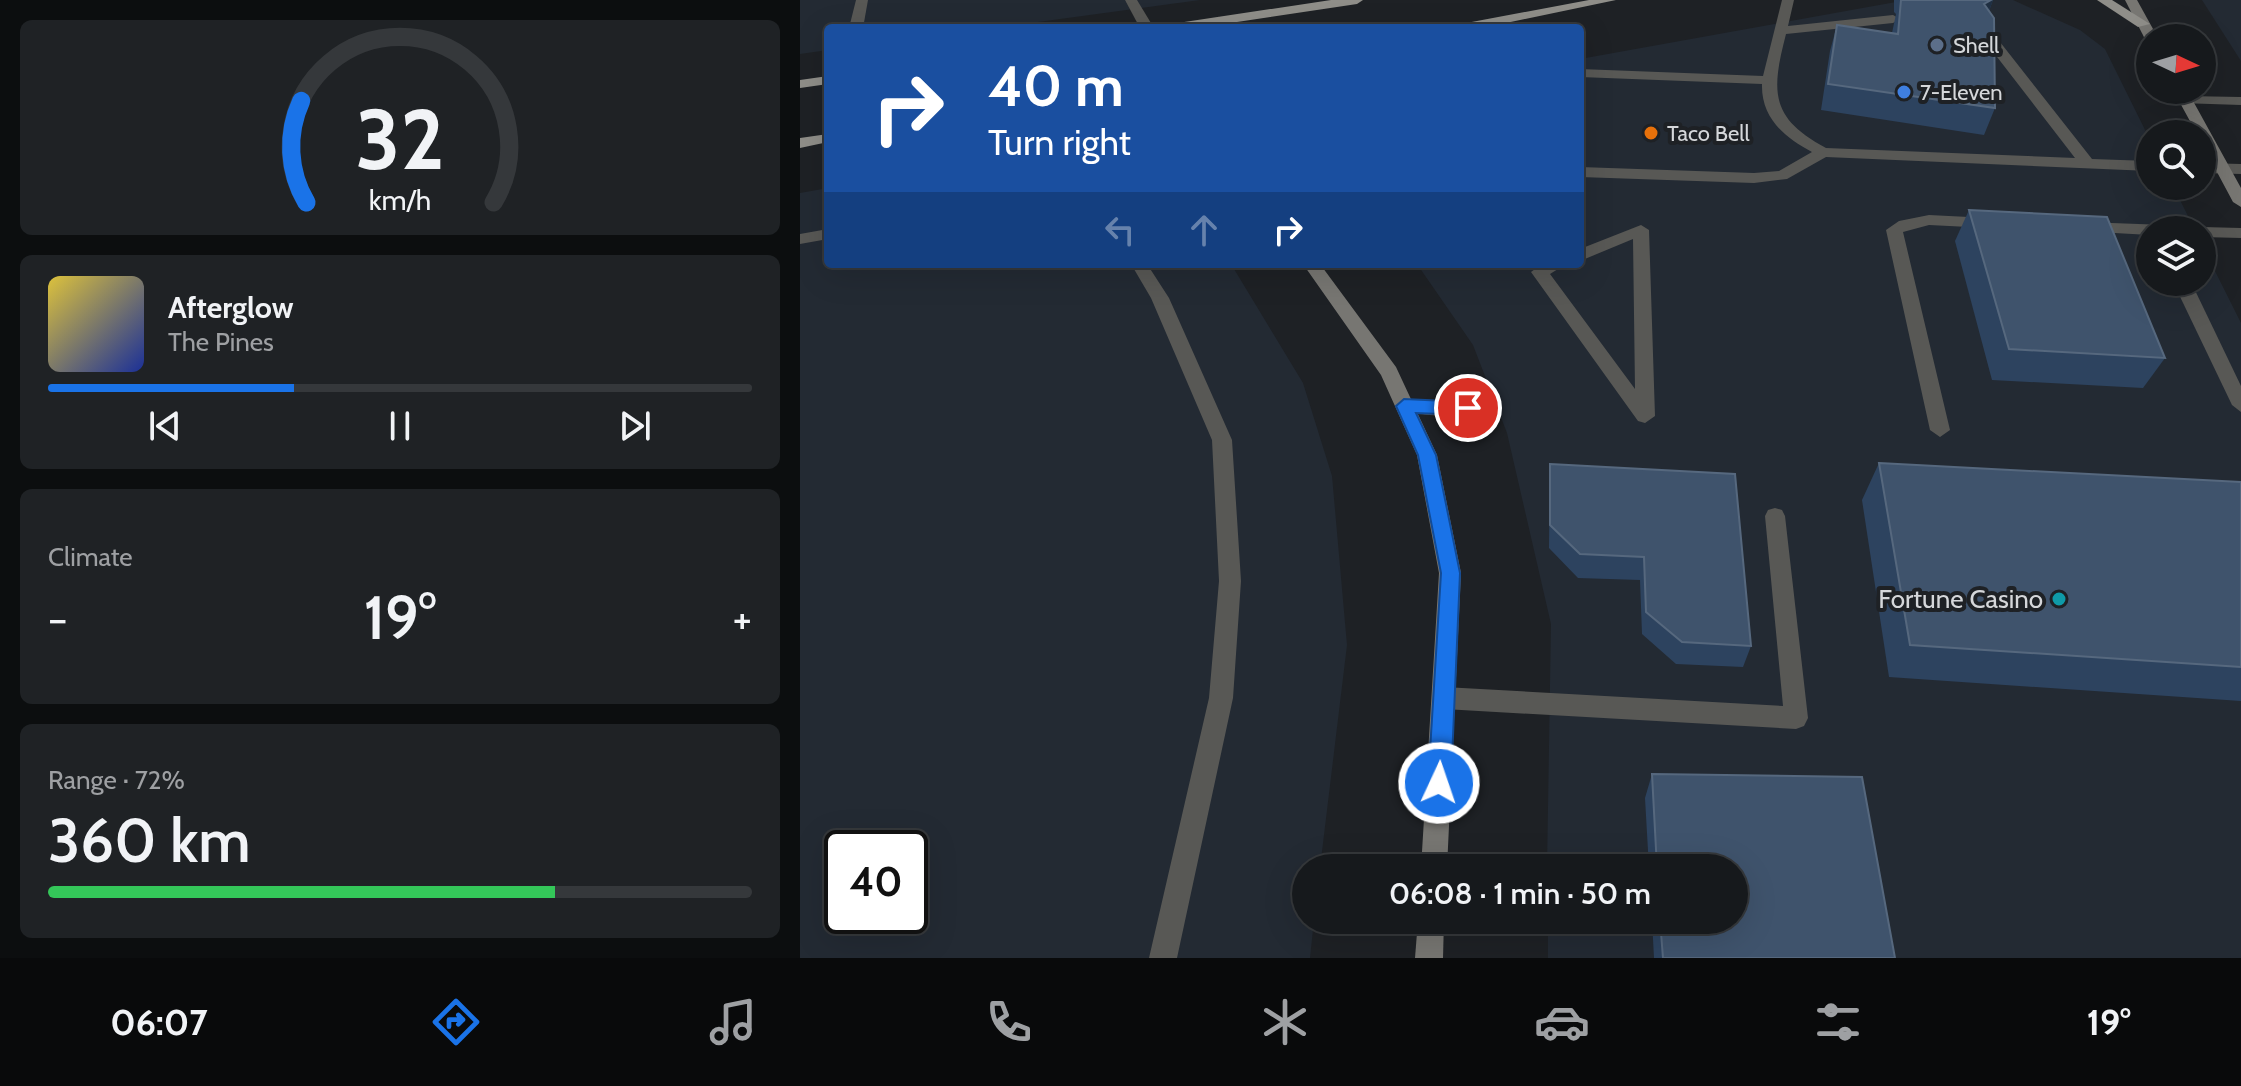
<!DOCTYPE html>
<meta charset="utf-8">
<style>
body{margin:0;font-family:Cabin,sans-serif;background:#1f2225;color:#f1f3f6;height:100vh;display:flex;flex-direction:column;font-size:30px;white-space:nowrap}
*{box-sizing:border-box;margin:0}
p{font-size:26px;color:#9ea0a3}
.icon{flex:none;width:44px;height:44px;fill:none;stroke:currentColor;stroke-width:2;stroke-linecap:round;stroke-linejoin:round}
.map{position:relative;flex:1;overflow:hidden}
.sheet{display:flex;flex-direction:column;gap:20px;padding:20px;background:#0c0e0f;width:800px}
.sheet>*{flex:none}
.hud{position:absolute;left:24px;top:24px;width:760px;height:244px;border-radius:8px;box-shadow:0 8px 32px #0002,0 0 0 2px #35383b;background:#1a4fa0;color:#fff;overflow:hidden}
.needle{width:52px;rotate:94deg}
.buttons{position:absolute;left:1336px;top:24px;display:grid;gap:16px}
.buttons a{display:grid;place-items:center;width:80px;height:80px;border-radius:50%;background:#16191c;box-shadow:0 8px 32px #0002,0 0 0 2px #35383b;font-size:40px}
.speed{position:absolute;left:24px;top:830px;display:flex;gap:16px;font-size:40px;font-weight:700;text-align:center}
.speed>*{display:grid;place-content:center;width:104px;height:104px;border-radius:50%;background:#16191c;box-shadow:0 8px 32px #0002,0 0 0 2px #35383b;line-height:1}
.speed .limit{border:4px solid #111;border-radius:12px;background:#fff;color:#111}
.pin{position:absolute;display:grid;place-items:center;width:68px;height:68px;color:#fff;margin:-34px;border:4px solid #fff;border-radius:50%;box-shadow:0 2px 8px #0007}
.me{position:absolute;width:88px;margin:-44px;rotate:3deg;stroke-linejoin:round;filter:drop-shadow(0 0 6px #0008)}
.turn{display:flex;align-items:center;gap:28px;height:168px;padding:0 32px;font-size:36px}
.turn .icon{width:104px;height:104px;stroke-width:2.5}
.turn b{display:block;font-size:56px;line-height:68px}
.lanes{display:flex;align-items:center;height:76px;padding:0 32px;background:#0003;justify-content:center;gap:40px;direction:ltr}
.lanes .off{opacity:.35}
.big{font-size:60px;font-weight:600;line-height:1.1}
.sheet .tile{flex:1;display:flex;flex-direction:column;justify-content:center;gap:12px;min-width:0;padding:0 28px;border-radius:12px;background:#1f2225}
.sheet .dial{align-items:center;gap:0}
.dial svg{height:208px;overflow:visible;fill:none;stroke:#35383b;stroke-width:7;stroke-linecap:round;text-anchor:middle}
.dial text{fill:#f1f3f6;stroke:none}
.song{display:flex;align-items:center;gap:24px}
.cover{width:96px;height:96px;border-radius:12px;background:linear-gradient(135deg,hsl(50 70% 55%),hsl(230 70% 35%))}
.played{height:8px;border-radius:4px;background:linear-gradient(90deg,#1a73e8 35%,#35383b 35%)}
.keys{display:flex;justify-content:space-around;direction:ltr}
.heat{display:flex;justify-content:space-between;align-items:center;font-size:44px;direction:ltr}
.charge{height:12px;border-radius:6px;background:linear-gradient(90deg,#34c759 72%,#35383b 0)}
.trip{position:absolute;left:492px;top:854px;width:456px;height:80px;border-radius:40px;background:#16191c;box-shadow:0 8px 32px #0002,0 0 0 2px #35383b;font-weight:600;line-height:80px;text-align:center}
.tab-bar{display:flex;height:128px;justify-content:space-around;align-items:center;background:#090a0b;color:#9ea0a3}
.tab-bar .icon{width:56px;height:56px}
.tab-bar .active{color:#1a73e8}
.tab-bar b{font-size:36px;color:#f1f3f6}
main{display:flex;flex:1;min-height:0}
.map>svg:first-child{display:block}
.built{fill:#232a33;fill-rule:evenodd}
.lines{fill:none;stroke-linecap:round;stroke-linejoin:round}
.lane{fill:#585855;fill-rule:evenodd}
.street{fill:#585855;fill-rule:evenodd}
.secondary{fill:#777672;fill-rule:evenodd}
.primary{fill:#8f8e89;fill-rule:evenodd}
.wall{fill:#2d435f}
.shaded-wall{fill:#1f2f42}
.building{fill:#3f536c;stroke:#56687e;stroke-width:2}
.route{fill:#1a73e8;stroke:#114b97;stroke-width:2}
.service-dot{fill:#5c6f8a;stroke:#1e2125;stroke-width:3}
.shop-dot{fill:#3f7fe0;stroke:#1e2125;stroke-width:3}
.food-dot{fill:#e8710a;stroke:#1e2125;stroke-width:3}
.culture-dot{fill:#0f9aa8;stroke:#1e2125;stroke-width:3}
.labels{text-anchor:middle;stroke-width:8;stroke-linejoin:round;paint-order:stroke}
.far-poi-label{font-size:22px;fill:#d5d7da;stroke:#1e2125;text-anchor:start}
.poi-label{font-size:26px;fill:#d5d7da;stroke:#1e2125;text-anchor:end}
</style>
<main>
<section class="sheet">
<div class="tile dial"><svg viewBox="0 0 100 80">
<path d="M14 69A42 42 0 1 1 86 69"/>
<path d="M14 69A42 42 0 0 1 12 30" stroke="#1a73e8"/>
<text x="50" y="56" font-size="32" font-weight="700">32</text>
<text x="50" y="72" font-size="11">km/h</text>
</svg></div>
<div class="tile">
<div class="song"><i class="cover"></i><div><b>Afterglow</b><p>The Pines</p></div></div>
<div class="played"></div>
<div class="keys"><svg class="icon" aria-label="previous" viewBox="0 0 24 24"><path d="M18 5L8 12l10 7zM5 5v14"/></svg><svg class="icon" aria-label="pause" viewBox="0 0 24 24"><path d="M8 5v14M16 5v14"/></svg><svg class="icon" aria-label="next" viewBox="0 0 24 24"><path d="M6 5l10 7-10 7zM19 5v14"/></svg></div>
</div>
<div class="tile"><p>Climate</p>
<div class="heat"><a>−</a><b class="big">19°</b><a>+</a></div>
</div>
<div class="tile"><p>Range · 72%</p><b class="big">360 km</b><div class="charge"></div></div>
</section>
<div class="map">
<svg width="1441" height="958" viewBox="0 0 1441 958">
<rect width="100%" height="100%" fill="#1e2125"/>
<g class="built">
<polygon points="0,0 400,0 194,28 28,28 28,50 0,54"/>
<polygon points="1107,0 1213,0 1280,30 1305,49 1350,140 1350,186 1373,186 1395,230 1350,230 1350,282 1402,282 1402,245 1441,323 1441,958 748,958 748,920 934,920 934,868 747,868 751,624 707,433 673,345 617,264 780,264 780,59"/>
<polygon points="1402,0 1441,0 1441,61"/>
<path d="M28 188V264H431L503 383 532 476 547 645 520 868H506V920H514L510 958H0V193ZM42 848H110V916H42Z"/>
</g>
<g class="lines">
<g class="lane">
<polygon points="56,0 68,0 63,28 49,28"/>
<path d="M982 0H994L988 26 1093 15 1100 19 1093 23 986 34C971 92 970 118 1026 148L1275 158 1177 31 1184 27 1189 28 1292 159 1350 161V171L1026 157 987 179 954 183 780 177V167L954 173 979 171 1012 152C984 137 961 118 962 84L780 77V69L963 76Z"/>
<polygon points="1385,96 1441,97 1441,105 1380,103 1380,97"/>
<polygon points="1402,163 1441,164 1441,174 1402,173"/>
<polygon points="1129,215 1189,218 1197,223 1189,228 1129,225 1103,232 1150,430 1140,437 1130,430 1086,230 1099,221"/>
<polygon points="1285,222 1365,225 1373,230 1350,230 1350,235 1279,231 1279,223"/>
<polygon points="841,225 849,230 855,416 845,423 838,421 731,272 742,264 766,264 750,274 835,389 833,239 780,261 780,249"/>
<polygon points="1402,227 1441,228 1441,238 1402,237 1402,230 1395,230"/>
<polygon points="28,229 28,239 0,244 0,234"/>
<polygon points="331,264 347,264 369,298 432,440 441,581 433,698 377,958 349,958 409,698 419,581 412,440 351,298"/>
<polygon points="1373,282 1391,282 1441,386 1441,412 1432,405"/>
<path d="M604 399 668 401 677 408C670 419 602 417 595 406Z"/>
<polygon points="975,508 982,510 985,516 1008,718 1004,726 996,729 644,709 636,706 632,698 636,690 644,687 983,706 965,516 968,510"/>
</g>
<polygon class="street" points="325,0 337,0 354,28 340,28"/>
<g class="secondary">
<polygon points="1325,0 1337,0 1358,38 1346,41"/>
<polygon points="1373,90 1387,90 1441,188 1441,207 1433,202 1402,144 1402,134 1397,134"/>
<polygon points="503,264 520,264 596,367 637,455 661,573 647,868 621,868 639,573 617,455 581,375"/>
<polygon points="618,920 644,920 643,958 615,958"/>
</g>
<g class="primary">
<polygon points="531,0 563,0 557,4 397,28 364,28 371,24"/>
<polygon points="789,0 816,0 682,28 654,28 661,24"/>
<polygon points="1297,0 1312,0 1350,24 1338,27"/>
<polygon points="28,76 28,84 0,88 0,80"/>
<polygon points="28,134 28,142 0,148 0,138"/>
</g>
</g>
<g class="wall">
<polygon points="1094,0 1193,0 1189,11 1195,108 1184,135 1021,110 1030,51 1037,25 1092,33 1096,14 1094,12"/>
<polygon points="1169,210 1365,358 1343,388 1192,380 1155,241"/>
<polygon points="1079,463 1441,482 1441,701 1089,677 1062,500"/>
<polygon points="750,464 951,646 943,667 876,664 842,634 840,580 778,578 749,548"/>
<polygon points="852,774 1095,958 854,958 852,920 934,920 934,868 849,868 845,798"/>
</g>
<polygon class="shaded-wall" points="1191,0 1193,0 1184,24 1184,4"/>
<g class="building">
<polygon points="1101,0 1191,0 1184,4 1194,18 1195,108 1028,84 1037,25 1098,34"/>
<polygon points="1169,210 1307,217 1365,358 1209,349"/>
<polygon points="1079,463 1441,482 1441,667 1110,645"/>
<polygon points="750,464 935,474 951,646 882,642 846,612 844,557 780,554 750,525"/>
<polygon points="852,774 1062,777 1095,958 863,958 860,920 934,920 934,868 857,868"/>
</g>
<polygon class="route" points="604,399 668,402 676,408 668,415 616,413 636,455 660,573 651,783 647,791 639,794 632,791 628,783 641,573 618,455 596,406"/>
<circle class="service-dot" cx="1137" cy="45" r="8"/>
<circle class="shop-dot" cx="1104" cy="92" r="8"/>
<circle class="food-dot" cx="851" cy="133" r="8"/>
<circle class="culture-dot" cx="1259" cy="599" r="8"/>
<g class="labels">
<g class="far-poi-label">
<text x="1153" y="53">Shell</text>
<text x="1120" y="100">7-Eleven</text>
<text x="867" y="141">Taco Bell</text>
</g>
<g class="poi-label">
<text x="1243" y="608">Fortune Casino</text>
</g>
</g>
</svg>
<div class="buttons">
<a><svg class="needle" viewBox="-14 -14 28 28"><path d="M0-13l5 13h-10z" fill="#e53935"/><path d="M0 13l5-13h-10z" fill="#9ea0a3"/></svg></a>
<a><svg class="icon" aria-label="search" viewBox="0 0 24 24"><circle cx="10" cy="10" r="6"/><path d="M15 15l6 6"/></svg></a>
<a><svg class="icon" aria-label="layers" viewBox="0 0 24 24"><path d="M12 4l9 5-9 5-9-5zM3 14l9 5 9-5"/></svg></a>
</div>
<div class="speed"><div class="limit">40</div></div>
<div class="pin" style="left:668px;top:408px;background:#d93025"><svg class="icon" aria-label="arrive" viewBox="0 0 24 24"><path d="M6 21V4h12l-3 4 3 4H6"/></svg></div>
<svg class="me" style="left:639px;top:783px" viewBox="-20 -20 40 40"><circle r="17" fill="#1a73e8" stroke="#fff" stroke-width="3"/><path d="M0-11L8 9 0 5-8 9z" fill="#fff"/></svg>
<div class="trip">06:08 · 1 min · 50 m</div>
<div class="hud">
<div class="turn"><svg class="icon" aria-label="right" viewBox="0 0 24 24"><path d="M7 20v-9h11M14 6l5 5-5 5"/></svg><div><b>40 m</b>Turn right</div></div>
<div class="lanes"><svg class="icon off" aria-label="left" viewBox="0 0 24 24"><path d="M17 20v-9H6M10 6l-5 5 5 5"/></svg><svg class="icon off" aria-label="ahead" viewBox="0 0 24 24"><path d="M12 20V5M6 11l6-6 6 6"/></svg><svg class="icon" aria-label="right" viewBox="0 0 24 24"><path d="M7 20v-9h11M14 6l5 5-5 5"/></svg></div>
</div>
</div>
</main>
<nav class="tab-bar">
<b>06:07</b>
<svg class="icon active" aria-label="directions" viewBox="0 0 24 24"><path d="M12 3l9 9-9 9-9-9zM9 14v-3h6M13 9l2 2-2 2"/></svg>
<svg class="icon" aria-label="music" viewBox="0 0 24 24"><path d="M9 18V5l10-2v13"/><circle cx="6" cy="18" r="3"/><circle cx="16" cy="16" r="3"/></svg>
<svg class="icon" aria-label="phone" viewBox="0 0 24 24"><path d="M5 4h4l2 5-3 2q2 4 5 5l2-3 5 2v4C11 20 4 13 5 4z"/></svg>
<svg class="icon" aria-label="climate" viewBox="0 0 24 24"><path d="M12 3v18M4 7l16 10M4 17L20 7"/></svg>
<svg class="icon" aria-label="car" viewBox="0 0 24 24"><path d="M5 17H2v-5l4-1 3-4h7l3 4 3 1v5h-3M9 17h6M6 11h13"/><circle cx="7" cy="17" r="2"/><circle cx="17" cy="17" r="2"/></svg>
<svg class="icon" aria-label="filters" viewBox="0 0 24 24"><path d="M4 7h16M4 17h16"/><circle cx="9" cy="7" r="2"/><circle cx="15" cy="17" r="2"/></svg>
<b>19°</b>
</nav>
